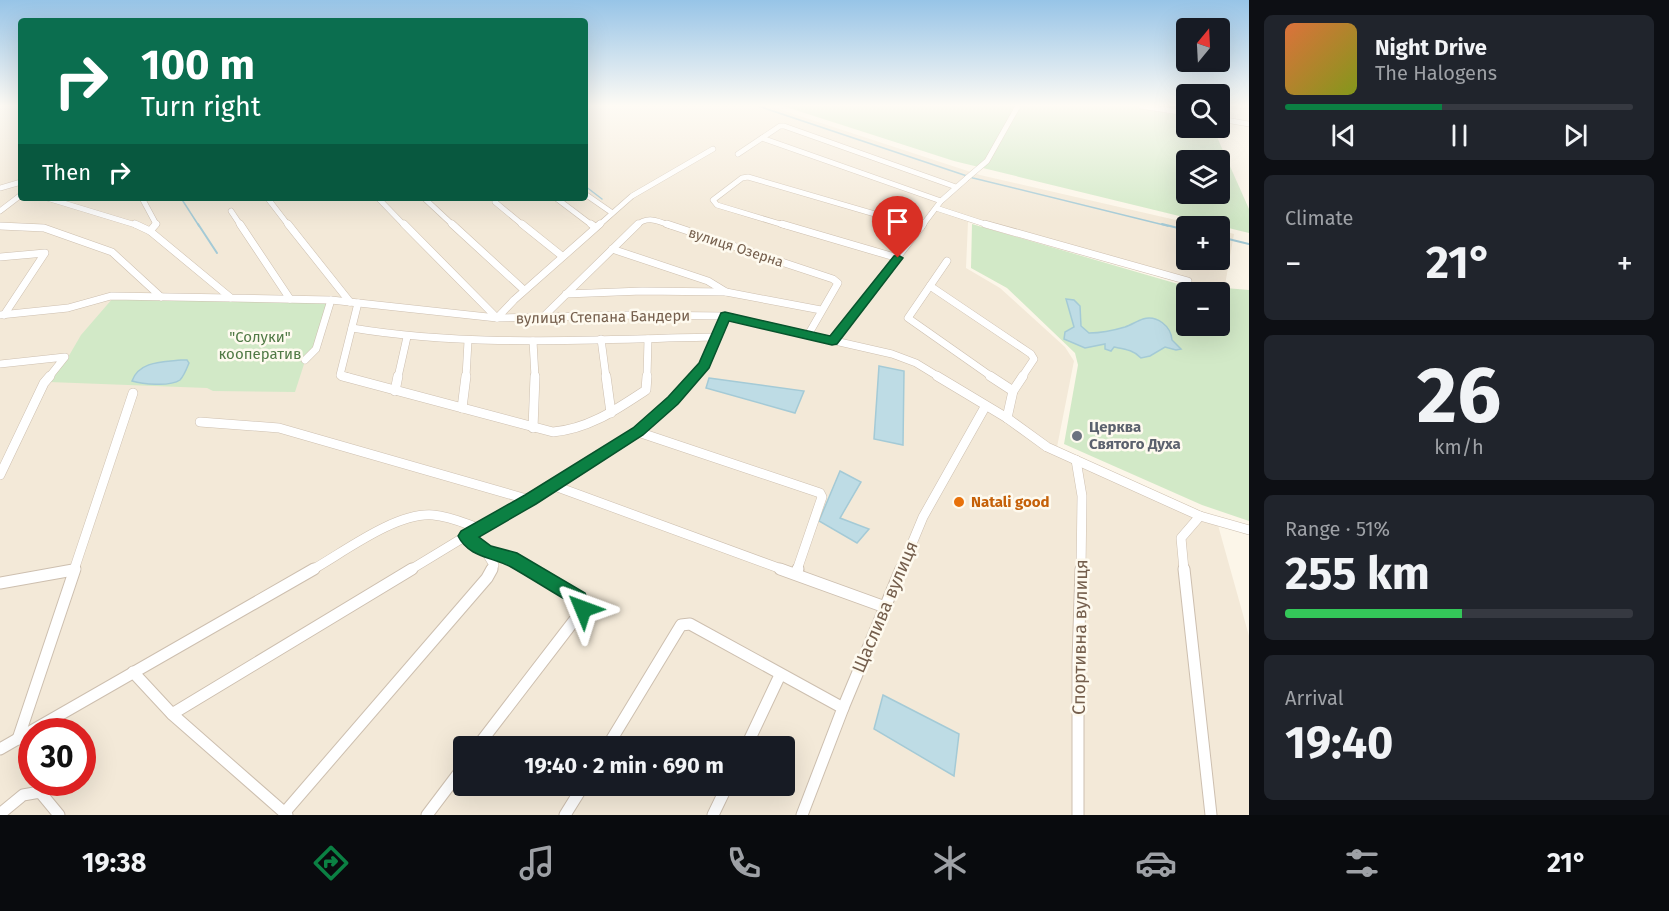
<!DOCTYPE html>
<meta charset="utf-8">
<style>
body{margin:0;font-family:"Fira Sans",sans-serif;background:#20242c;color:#f1f3f6;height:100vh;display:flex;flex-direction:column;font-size:22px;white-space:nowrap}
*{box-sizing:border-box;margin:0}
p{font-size:20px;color:#9ea1a6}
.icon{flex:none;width:33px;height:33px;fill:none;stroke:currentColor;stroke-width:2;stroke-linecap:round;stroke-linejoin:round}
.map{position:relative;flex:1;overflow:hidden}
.sheet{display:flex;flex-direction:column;gap:15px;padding:15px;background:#0d0f14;width:420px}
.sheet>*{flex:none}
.hud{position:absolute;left:18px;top:18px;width:570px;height:183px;border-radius:6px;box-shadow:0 6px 24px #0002;background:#0b6e4f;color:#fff;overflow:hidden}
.needle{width:39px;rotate:18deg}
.tools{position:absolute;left:1176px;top:18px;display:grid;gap:12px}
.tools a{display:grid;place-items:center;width:54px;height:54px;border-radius:6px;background:#171b24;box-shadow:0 6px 24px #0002;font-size:30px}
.speed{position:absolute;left:18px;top:718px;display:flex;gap:12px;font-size:30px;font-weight:700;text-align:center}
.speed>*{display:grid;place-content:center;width:78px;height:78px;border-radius:50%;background:#171b24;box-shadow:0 6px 24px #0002;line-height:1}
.speed .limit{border:9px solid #d22;background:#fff;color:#111}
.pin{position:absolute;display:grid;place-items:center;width:51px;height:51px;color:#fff;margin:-62px -26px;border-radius:50% 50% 50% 0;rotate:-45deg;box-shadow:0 0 6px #0007}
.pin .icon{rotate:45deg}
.me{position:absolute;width:66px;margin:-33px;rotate:314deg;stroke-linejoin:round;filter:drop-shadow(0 0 4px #0008)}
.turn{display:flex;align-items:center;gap:21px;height:126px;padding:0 24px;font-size:27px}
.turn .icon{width:78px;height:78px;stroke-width:2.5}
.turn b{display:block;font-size:42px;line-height:51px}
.then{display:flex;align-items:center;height:57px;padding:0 24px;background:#0003;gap:12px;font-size:22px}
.big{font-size:45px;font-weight:700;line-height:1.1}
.sheet .card{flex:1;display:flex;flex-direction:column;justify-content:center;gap:9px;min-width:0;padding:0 21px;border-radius:9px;background:#20242c}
.sheet .dial{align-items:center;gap:0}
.dial b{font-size:78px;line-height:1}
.song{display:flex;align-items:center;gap:18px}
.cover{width:72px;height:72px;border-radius:9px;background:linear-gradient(135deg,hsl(20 70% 55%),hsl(70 70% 35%))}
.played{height:6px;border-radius:3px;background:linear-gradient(90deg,#0b8043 45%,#363941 45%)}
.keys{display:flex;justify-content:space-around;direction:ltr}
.heat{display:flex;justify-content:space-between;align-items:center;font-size:33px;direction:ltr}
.charge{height:9px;border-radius:4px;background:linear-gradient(90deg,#34c759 51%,#363941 0)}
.trip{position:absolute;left:453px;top:736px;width:342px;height:60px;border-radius:6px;background:#171b24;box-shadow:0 6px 24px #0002;font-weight:700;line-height:60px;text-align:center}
.tab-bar{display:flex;height:96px;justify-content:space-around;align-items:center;background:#090b0e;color:#9ea1a6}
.tab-bar .icon{width:42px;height:42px}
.tab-bar .active{color:#0b8043}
.tab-bar b{font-size:27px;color:#f1f3f6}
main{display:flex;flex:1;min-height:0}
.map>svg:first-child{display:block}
.residential{fill:#f3e9d8;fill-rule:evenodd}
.green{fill:#d2e9c7;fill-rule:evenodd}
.water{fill:#bedce5;stroke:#a4cad6;stroke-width:1.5}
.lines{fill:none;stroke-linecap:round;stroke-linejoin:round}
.stream-far1{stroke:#a4cad6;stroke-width:1.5}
.stream{stroke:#a4cad6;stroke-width:2}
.minor-far3-casing{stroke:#cdbfaf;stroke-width:6}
.minor-far2-casing{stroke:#cdbfaf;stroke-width:8}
.minor-far1-casing{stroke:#cdbfaf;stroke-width:10}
.minor-casing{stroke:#cdbfaf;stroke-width:13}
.minor-far3{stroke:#fff;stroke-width:5}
.minor-far2{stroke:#fff;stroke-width:7}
.minor-far1{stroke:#fff;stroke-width:9}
.minor{stroke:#fff;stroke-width:11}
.route{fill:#0b8043;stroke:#07532c;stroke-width:1.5}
.worship-dot{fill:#6b7280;stroke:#fefaef;stroke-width:2}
.food-dot{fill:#e8710a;stroke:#fefaef;stroke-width:2}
.labels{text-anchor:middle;stroke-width:5;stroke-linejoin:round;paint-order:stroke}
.far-street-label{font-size:14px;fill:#755f4d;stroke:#fefaef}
.street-label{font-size:15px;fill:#755f4d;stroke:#fefaef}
.park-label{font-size:15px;fill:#517a46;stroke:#fefaef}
.worship-label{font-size:15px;font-weight:bold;fill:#5b616d;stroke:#fefaef;text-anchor:start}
.food-label{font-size:15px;font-weight:bold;fill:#c56008;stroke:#fefaef;text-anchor:start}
.near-street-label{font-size:18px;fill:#755f4d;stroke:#fefaef}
</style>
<main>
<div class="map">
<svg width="1249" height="815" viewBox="0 0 1249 815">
<rect width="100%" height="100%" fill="#fcf6e9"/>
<path class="residential" d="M0 106H21V198H585V106H769L980 175 1202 226H1186V260H1220V230L1234 234 1225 285 1178 282 968 222 966 268 1000 288 1065 347 1074 361 1057 447 1216 518 1249 636V815H0ZM32 732H82V783H32ZM464 747H784V786H464Z"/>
<g class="green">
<path d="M783 106H1186V128H1213L1249 209V233L954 161ZM1186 160H1220V194H1186Z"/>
<path d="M972 224 1178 284 1249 290V521L1202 505 1064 444 1078 365 1075 353 1007 288 971 268ZM1186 292H1220V326H1186Z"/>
<polygon points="113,298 331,300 312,352 305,361 295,392 213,391 207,388 49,382 67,359 81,335"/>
</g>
<g class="water">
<path d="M1066 299 1074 300 1080 306 1081 326 1089 333C1099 333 1115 330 1125 327 1131 325 1137 321 1143 319 1157 315 1171 326 1172 340L1181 349 1176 350 1165 347 1150 356 1141 358C1134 350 1124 349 1114 347L1111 351 1105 349V344L1085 348 1064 339 1065 332 1074 327Z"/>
<path d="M181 360H187L189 363C187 368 184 376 180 380 170 387 142 384 132 381 139 361 163 362 181 360Z"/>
<polygon points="879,366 904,371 903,445 874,439"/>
<polygon points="709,378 804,391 795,413 706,388"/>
<polygon points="840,471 861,482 840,518 869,529 857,543 819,521"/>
<polygon points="883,695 959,734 954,776 874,729"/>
</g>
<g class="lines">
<g class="stream-far1">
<polyline points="758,106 973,178 1168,226"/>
<polyline points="585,186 602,199"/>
<polyline points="181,198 199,226"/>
</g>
<g class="stream">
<polyline points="198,224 217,253"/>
<polyline points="1162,224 1186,230"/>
<polyline points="1220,237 1249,244"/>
</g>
<g class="minor-far3-casing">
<g id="minor-far3">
<polyline points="1141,106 1186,113"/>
<polyline points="1220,119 1249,124"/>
<polyline points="762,138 941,201"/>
<polyline points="738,154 780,126 784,126 956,187"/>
<polyline points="967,178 987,161 1018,106"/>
<polyline points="0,188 21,182"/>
<polyline points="585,194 611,212"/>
<polyline points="47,198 139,226"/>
<polyline points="142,198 156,224 155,226"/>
<polyline points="220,198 225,198"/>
<polyline points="378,198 405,226"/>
<polyline points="424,198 454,226"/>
<polyline points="556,198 593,226"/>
<polyline points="269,200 289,226"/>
<polyline points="495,202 524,226"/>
<polyline points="936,208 991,226"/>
<polyline points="0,211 21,195"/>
<polyline points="231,211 241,226"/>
<polyline points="598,226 632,196 713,149"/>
<path d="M636 226C647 215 659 221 671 226"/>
<polyline points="787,226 717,205 713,200 742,178 748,177 916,226"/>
<polyline points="922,226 941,201 966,179"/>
</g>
</g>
<g class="minor-far2-casing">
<g id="minor-far2">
<polyline points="135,224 150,231 231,298 331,300 497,318 630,315 725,316 892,354 916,363 939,377"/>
<polyline points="240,224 290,299"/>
<polyline points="288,224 350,302"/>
<polyline points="404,224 497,318 514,300 600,224"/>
<polyline points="452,224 524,290"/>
<polyline points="522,224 562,256"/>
<polyline points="591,224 595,227"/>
<polyline points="667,224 833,279 838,283 808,335"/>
<polyline points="782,224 898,258"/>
<polyline points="911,224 921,227"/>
<polyline points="985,224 1188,281"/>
<polyline points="0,226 44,228 112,252 161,297"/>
<polyline points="150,231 156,224"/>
<polyline points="612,249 708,281 726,292 821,310"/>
<polyline points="0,257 45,253 4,315"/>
<polyline points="947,261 908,318 992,377"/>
<polyline points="930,286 1031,354 1034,359 1022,377"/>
<polyline points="566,294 642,291 726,292"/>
<polyline points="0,315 68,308 111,296 230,298"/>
<polyline points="542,318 638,224"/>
<path d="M352 328C473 348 595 339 717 337"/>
<polyline points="601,339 606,377"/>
<polyline points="533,341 535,377"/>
<polyline points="832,341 923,224"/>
<polyline points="305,360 316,349 331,300"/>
<polyline points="0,364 65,357 49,377"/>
<polyline points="348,377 340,375 358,303"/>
<polyline points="398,377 407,337"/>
<polyline points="466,377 468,341"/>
<polyline points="647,377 648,339"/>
<polyline points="694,377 704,365 725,316"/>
</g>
</g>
<g class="minor-far1-casing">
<g id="minor-far1">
<path d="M342 376 553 432C589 429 617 409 646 390L647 376"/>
<polyline points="606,376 611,413"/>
<polyline points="937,376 1007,418 1047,447 1200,516 1249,530"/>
<polyline points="990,376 1013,391"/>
<polyline points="395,391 398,376"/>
<polyline points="462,408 466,376"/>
<polyline points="1007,418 1013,391 1023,376"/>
<polyline points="200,422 279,428 530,500"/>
<polyline points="533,428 535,376"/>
<polyline points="638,432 820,493 822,497 797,570"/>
<polyline points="1076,460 1082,496 1081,570"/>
<polyline points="0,475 44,383 50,376"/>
<polyline points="552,485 784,570"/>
<polyline points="471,533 466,536 486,552 511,559 530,570"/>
<polyline points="486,552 494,565 491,570"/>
<polyline points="74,570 133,393"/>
<path d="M312 570C344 552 396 512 433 515 449 516 464 523 478 528 556 486 637 443 695 376"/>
<polyline points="410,570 466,536"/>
<polyline points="901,570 923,517 985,407"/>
<polyline points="1184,570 1181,538 1200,516"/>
</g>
</g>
<g class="minor-casing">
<g id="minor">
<polyline points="780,569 885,607"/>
<polyline points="1184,569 1211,815"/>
<polyline points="796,573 798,569"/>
<polyline points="0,583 73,570"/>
<polyline points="133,672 172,714 287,815"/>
<polyline points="172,714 412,569"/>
<polyline points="18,739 75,569"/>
<polyline points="477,747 583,609 579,599 527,569"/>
<polyline points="607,747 681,625 690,624 843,708"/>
<polyline points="746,747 780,675"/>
<polyline points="0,749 314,569"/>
<polyline points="285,812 487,578 492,569"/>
<polyline points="0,814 23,795 40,792 59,815"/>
<polyline points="427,815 464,766"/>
<polyline points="565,815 583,786"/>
<polyline points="713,815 727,786"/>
<polyline points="802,815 843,708 901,569"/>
<polyline points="1078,815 1078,661 1081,569"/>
</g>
</g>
<use href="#minor-far3" class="minor-far3"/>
<use href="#minor-far2" class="minor-far2"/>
<use href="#minor-far1" class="minor-far1"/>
<use href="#minor" class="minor"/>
</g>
<linearGradient id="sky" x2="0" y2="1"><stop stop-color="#97c4e7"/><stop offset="0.48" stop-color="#fefbf5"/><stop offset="1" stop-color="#fefbf5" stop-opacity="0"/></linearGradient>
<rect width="1249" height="220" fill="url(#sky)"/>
<path class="route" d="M898 255 903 258 837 344 832 345 729 321 709 368 678 404 643 435 536 504 479 537 491 546 517 553 585 593 592 609 589 615 583 617 577 615 573 604C552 592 532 579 511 567 493 557 469 558 458 536L461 531 525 495 633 428 668 397 699 363 721 313 725 312 830 336 894 256Z"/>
<circle class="worship-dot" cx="1077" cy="436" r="6"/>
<circle class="food-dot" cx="959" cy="502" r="6"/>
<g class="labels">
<g class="far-street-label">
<text transform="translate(736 247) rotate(18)" y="5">вулиця Озерна</text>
</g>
<g class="street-label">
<text transform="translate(603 317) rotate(-1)" y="5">вулиця Степана Бандери</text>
</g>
<g class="park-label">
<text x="260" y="342">"Солуки"<tspan x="260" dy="17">кооператив</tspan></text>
</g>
<g class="worship-label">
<text x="1089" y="432">Церква<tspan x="1089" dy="17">Святого Духа</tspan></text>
</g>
<g class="food-label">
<text x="971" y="507">Natali good</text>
</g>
<g class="near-street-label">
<text transform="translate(885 607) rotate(-67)" y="6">Щаслива вулиця</text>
<text transform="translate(1080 637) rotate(-89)" y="6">Спортивна вулиця</text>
</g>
</g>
</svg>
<div class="tools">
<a><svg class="needle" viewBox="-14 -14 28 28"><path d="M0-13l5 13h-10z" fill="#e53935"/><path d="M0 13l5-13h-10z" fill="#9ea1a6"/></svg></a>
<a><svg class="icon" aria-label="search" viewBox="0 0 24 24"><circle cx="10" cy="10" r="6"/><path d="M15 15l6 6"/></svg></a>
<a><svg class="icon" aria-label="layers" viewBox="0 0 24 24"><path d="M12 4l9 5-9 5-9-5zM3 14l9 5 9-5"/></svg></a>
<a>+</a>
<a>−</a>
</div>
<div class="speed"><div class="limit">30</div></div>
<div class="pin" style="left:898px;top:258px;background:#d93025"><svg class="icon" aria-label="arrive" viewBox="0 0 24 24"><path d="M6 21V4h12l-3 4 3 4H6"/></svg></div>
<svg class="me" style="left:583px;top:609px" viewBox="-20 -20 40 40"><path d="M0-17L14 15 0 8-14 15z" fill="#0b8043" stroke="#fff" stroke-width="4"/></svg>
<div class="trip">19:40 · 2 min · 690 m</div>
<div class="hud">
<div class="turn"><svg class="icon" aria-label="right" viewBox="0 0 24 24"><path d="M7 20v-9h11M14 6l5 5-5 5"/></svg><div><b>100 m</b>Turn right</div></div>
<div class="then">Then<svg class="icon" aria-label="right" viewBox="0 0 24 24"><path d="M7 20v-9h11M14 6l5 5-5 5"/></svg></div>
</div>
</div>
<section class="sheet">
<div class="card">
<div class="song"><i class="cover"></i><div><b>Night Drive</b><p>The Halogens</p></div></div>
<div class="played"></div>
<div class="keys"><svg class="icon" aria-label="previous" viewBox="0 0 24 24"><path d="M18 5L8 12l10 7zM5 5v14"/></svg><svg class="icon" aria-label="pause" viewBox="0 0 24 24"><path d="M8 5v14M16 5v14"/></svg><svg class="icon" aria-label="next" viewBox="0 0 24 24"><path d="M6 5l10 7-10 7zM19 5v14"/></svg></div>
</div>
<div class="card"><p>Climate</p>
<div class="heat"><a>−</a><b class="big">21°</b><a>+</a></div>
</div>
<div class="card dial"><b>26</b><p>km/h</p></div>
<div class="card"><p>Range · 51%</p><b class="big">255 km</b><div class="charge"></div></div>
<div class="card"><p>Arrival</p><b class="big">19:40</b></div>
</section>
</main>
<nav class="tab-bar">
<b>19:38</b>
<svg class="icon active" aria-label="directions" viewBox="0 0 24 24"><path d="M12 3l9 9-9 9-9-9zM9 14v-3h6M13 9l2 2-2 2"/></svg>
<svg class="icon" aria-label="music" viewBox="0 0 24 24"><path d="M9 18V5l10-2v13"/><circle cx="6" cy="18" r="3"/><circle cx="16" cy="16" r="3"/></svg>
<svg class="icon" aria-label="phone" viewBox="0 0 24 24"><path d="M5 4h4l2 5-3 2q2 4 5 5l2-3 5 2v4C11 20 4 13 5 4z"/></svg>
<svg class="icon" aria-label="climate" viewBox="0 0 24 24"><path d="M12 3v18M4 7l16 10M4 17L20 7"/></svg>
<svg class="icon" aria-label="car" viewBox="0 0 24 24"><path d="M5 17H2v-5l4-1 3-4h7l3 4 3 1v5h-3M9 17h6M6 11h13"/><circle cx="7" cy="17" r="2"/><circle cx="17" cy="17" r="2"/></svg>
<svg class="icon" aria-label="filters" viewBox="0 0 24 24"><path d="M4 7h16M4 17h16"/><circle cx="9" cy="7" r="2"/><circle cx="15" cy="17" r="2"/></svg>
<b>21°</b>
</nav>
